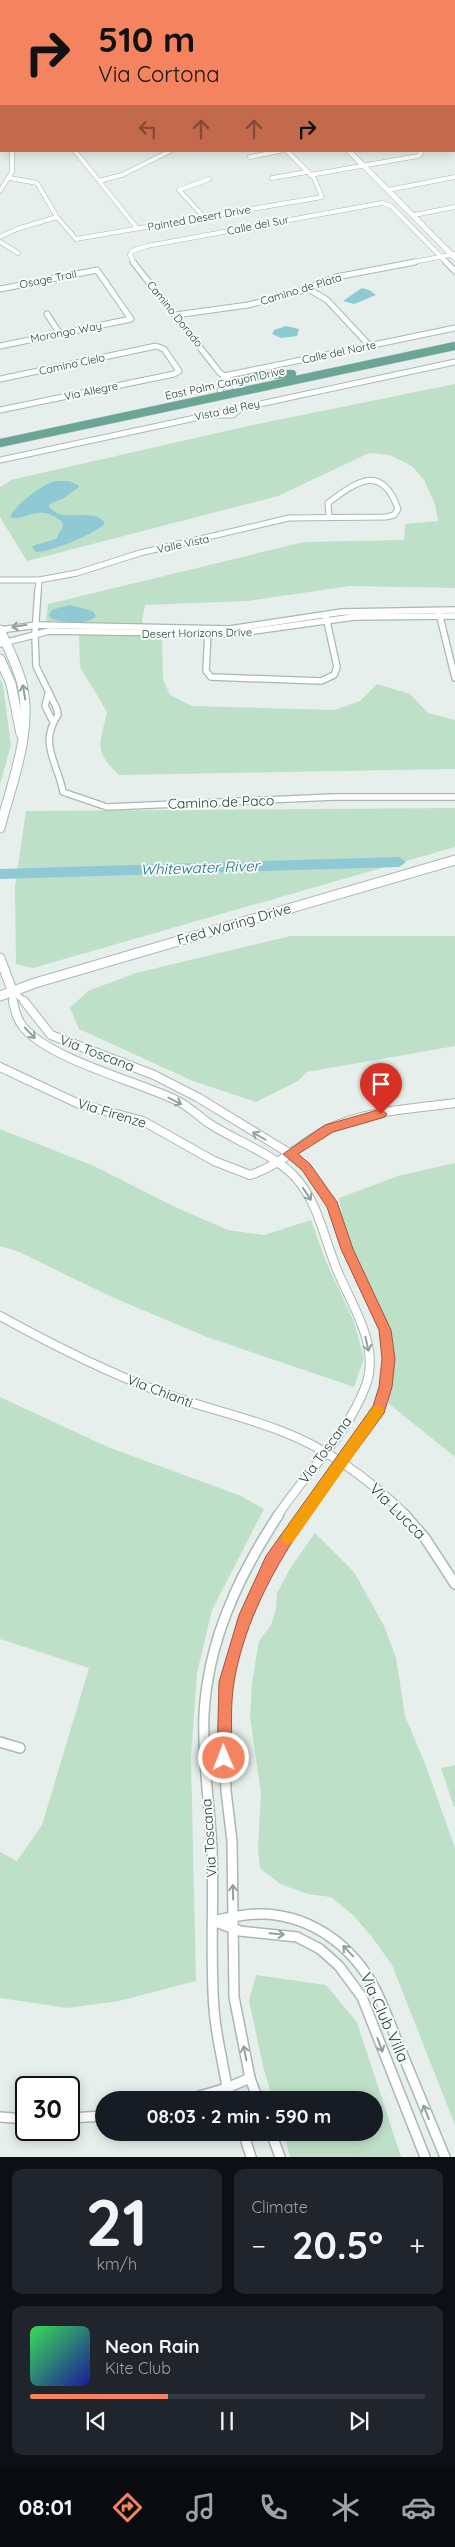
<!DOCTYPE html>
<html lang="en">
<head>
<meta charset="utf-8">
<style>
	body { margin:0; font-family:Quicksand,sans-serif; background:#20242c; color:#f1f3f6; height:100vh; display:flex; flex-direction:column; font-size:19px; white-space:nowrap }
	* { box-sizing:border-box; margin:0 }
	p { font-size:16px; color:#9ea1a6 }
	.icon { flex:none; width:28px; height:28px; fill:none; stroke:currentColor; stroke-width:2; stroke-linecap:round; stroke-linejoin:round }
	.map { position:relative; height:2157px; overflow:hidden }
	.details { display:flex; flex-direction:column; gap:12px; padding:12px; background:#0d0f14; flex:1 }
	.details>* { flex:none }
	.banner { position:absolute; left:0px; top:0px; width:455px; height:152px; box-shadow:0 2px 12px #0003; background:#f4845f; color:#111; overflow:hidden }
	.speed { position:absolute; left:15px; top:2076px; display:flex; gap:10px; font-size:25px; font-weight:700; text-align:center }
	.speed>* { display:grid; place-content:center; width:65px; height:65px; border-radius:50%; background:#171b24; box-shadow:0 2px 12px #0003; line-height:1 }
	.speed .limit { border:2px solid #111; border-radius:8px; background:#fff; color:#111 }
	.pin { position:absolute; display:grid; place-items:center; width:42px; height:42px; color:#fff; margin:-51px -21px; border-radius:50% 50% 50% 0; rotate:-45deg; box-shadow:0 0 5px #0007 }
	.pin .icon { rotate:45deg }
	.me { position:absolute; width:55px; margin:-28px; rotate:359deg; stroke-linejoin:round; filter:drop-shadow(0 0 4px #0008) }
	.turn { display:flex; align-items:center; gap:18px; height:105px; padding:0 15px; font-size:22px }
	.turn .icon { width:65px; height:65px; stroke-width:2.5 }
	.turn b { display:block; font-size:35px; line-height:42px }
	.lanes { display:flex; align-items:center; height:48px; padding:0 15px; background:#0003; justify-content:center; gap:25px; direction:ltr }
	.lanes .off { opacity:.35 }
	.big { font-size:38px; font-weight:700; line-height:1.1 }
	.details .tile { flex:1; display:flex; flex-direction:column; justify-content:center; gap:8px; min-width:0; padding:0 18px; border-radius:10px; background:#20242c }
	.details .dial { align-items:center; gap:0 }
	.dial b { font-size:65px; line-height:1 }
	.song { display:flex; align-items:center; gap:15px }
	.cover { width:60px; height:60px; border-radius:8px; background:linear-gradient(135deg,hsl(130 70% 55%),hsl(240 70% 35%)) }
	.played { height:5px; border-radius:2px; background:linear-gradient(90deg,#f4845f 35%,#363941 35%) }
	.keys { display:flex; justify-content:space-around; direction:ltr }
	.heat { display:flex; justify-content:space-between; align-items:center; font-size:28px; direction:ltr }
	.details .tiles { flex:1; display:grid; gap:12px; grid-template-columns:1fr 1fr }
	.tile:last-child { grid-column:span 2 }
	.trip { position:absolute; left:95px; top:2091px; width:288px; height:50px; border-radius:25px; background:#171b24; box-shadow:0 2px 12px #0003; font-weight:700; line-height:50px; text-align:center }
	.dock { display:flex; height:80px; justify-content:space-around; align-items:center; background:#090b0e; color:#9ea1a6 }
	.dock .icon { width:35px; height:35px }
	.dock .on { color:#f4845f }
	.dock b { font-size:22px; color:#f1f3f6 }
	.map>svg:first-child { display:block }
</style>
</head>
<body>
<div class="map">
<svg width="455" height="2157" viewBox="0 0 455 2157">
	<rect width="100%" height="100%" fill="#e6efeb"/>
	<g fill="#bfe0c8">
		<path d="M0,0H176L178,1H1L0,4Z"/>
		<path d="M455,384V588L350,586L248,601L145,605L142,620L146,636L162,640L163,679L170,695L192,706L335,710L360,701L377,684L410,694L428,713L455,720V769L119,775C93,751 100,744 107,712L80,667L79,635L51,634L46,620L48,604L304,542L404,540L405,524L438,521L435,504L424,480L412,466L390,455L369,453L278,496L27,561L0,517V487L11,480L248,426Z"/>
		<path d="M0,679L3,685L11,745L0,784Z"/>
		<path d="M455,808V847L33,968L16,964L15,887L26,811Z"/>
		<path d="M291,936H455V1046L307,1072L298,1081L256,1102L193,1081L79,1029L70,1008L88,991L136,973Z"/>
		<path d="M0,1129L94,1166L175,1207L228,1230L264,1235L311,1220L325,1259L354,1322L364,1358L354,1387L207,1337L114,1298L17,1251L0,1246Z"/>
		<path d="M455,1163V1457L388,1403C391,1384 396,1365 393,1346C390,1327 379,1313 372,1296C357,1266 344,1232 339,1198L398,1176Z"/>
		<path d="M0,1397L108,1447L241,1496L264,1509L212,1610L197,1673L191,1757L196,1981L119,2001L67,2008L0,1998V1852L17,1861L42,1825L89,1668L0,1639Z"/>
		<path d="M315,1533L354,1572L384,1626L396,1658L405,1716L426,1766L455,1848V2125L392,1965L372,1937L354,1916L331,1897L308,1894L280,1884L260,1868L258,1848L261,1793L250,1717L252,1683L259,1641L271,1625L276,1609L277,1593L291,1567Z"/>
		<path d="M455,1765V1807H454L441,1768Z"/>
		<path d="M256,1975L326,1985L357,2022L401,2157H290L284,2133L374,2132V2100H273L264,2070L249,2001Z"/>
	</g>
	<g fill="#8ec9d4">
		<path d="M362,288L369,290L376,295L354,304L343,301Z"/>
		<path d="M286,326L299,329L297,336L281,338L272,334L274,330Z"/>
		<path d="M56,481H69L78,485L79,487L64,498L50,504L49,507C52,509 56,513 59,514C73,518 96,510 105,523C96,534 51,552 36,552L32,547L35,545L56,539L63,526L62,522C38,501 24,523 10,517C15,505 44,483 56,481Z"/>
		<path d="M69,605L93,611L96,616C89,625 61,623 51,618L49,615L52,610Z"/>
	</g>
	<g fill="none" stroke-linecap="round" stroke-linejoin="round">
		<path fill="#8ec9d4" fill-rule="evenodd" d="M399,857L406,862L399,867L0,879V869Z"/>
		<defs>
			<g id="minor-far4">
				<path d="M218,0L220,1"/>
				<path d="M349,0H387"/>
				<path d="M181,1L190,0"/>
				<path d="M0,134L1,136"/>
				<path d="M75,151L137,228"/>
				<path d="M250,157L280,151"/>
				<path d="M310,175L418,156L421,154L420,151"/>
				<path d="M10,178L37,183L57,217L76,239L322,197L314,178L287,151"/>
				<path d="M272,178L307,172"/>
				<path d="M99,181L122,175L170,151"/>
				<path d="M388,190L455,177"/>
				<path d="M0,191L12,172V151"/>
				<path d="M414,215L455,207"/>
				<path d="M203,216L179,190L209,179"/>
				<path d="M0,237L17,229L57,217"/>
				<path d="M0,242L18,253"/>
				<path d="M134,263L130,255L132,251L147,246L382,203L391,206L447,263"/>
				<path d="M408,263L455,254"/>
			</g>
			<g id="minor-far3">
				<path d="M133,262L220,373L227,377L239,391"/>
				<path d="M446,262L455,271"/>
				<path d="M307,288L327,300L370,346"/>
				<path d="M0,289L97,270L131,319L0,346"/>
				<path d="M47,314L60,334"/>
				<path d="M175,315L248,305L295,293L336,277L415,262"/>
				<path d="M224,376L455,328"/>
				<path d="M0,379L156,346L164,349L179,371L174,374L0,410"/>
				<path d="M220,390L224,376"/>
				<path d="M214,415H233L242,407"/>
				<path d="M0,460L455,362"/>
				<path d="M0,580H39L77,573L140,553L289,518L386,517L394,515L398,509C382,464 358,480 328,503L329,517"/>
				<path d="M38,591L39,580"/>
			</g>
			<g id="minor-far2">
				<path d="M38,590L35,634L36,666L57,709L58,715C38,744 58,763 63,792L107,807L334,797H455"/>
				<path d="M439,613L455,678"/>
				<path d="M0,630L37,625L229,629L342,612L455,610"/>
				<path d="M208,630L206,671L211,677L321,681L334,675L337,667L326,617"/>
				<path d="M0,644L49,631L233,634L354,617L455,616"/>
				<path d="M48,694L45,706L53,722"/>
				<path d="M12,990L25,1002"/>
				<path d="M12,990L13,1002"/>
			</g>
			<g id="minor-far1">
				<path d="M13,1001C15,1011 17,1020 24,1028C52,1060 136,1081 176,1100C189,1106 199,1117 210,1124C236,1141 276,1155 296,1178C322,1208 325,1247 342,1281C356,1312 379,1349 366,1385C348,1434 307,1471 278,1515"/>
				<path d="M24,1001L51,1035L154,1075L199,1098L289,1153L306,1167L333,1205L347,1249L385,1330L389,1359L386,1387L379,1408L303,1515"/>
				<path d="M0,1067L79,1104L143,1121L214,1161L250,1175C279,1166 300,1144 326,1130C365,1110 413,1109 455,1103"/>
				<path d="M0,1316C51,1344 103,1371 158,1391C198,1407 241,1415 281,1431C329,1449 369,1479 406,1515"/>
			</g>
			<g id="minor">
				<path d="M404,1514L425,1538L455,1584"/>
				<path d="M0,1742L20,1748"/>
				<path d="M213,1921C230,1917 248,1913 266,1914C314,1917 355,1948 376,1991C385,2009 392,2029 400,2048C415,2084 430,2121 445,2157"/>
				<path d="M213,1921L240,1931L297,1937L320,1949L339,1966L362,1997L425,2157"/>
				<path d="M186,2100L227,2088L250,2078"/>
				<path d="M232,2100L227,2088C223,2062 216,2036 214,2009C210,1956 214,1903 212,1850C210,1805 202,1760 204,1714C208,1640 239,1575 279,1514"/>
				<path d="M258,2100L250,2078L234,1997L232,1841L226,1791L224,1741L226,1682L244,1619L271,1560L304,1514"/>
				<path d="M0,2117L26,2119"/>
				<path d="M69,2118L104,2116"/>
				<path d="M243,2132L251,2157"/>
				<path d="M271,2132L280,2157"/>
			</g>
			<path id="tertiary" d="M349,151L455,258"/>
			<g id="secondary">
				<path d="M0,630C8,647 17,665 22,684C33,732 12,782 0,828"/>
				<path d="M0,659L11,684L21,734"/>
				<path d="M0,958L12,990"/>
				<path d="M0,996L35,983L455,860"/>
			</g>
			<g id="primary">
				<path d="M233,382L261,375L292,374"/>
				<path d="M0,443L455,346"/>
			</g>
		</defs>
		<use href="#minor-far4" stroke="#a8b8b2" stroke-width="5"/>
		<use href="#minor-far3" stroke="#a8b8b2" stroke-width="7"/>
		<use href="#minor-far2" stroke="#a8b8b2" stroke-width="8"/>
		<use href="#minor-far1" stroke="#a8b8b2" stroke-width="10"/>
		<use href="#minor" stroke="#a8b8b2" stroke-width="12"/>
		<use href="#tertiary" stroke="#a8b8b2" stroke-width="6"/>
		<use href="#secondary" stroke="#a4bbb3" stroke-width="11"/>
		<use href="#primary" stroke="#c2cac8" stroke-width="9"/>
		<use href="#minor-far4" stroke="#fff" stroke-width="4"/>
		<use href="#minor-far3" stroke="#fff" stroke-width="5"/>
		<use href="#minor-far2" stroke="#fff" stroke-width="5.5"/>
		<use href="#minor-far1" stroke="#fff" stroke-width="8"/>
		<use href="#minor" stroke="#fff" stroke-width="9"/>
		<use href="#tertiary" stroke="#fff" stroke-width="5"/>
		<use href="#secondary" stroke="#fff" stroke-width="9"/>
		<use href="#primary" stroke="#6aa596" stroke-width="8"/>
	</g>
	<defs><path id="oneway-shaft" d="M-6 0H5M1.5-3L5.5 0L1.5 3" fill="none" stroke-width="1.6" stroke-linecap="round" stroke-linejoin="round" transform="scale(1.25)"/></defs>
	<g stroke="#92a09c">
		<use href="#oneway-shaft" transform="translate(19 626) rotate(171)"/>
		<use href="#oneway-shaft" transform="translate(24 692) rotate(-100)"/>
		<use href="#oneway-shaft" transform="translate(30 1033) rotate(46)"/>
		<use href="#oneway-shaft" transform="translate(175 1101) rotate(27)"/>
		<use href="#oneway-shaft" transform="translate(259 1136) rotate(-150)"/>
		<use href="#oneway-shaft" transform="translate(307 1194) rotate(56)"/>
		<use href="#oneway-shaft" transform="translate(367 1344) rotate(77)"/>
		<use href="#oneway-shaft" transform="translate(233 1892) rotate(-91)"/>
		<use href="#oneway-shaft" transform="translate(277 1934) rotate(5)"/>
		<use href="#oneway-shaft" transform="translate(348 1951) rotate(-134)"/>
		<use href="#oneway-shaft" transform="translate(380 2045) rotate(69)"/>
		<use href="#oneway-shaft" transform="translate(245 2053) rotate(-101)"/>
		<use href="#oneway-shaft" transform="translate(426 2112) rotate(-112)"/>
	</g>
	<path fill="#f4845f" stroke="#9f563e" d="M381,1109L387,1114L385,1117L333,1132L298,1154L310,1164L337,1202L353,1249L391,1330L395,1359L392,1387L384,1413C325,1496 252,1578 234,1682C230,1706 232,1733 232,1758L230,1763L224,1765L219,1763L217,1758L219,1682L239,1615L266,1556L373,1406L379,1387L382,1359L379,1330L341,1249L327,1207L302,1170L283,1154L325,1125Z"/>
	<path fill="#f59e0b" d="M377,1405L382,1407L384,1411L382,1415L293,1542L288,1544L283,1542L281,1538L283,1533L373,1407Z"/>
	<g text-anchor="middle" stroke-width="4" stroke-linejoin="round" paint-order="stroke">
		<g font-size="11" fill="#24423a" stroke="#f7fbf9">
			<text transform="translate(199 218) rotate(-10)" y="4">Painted Desert Drive</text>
			<text transform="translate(258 225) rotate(-11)" y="4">Calle del Sur</text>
			<text transform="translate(48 279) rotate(-11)" y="4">Osage Trail</text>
			<text transform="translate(301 289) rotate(-17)" y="4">Camino de Plata</text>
			<text transform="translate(175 314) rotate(51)" y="4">Camino Dorado</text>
			<text transform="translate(66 332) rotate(-11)" y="4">Morongo Way</text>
			<text transform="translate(339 352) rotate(-12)" y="4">Calle del Norte</text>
			<text transform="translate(72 364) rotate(-12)" y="4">Camino Cielo</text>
			<text transform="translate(225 383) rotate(-12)" y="4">East Palm Canyon Drive</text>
			<text transform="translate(91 391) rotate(-12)" y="4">Via Allegre</text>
			<text transform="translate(227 410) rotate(-12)" y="4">Vista del Rey</text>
			<text transform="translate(183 544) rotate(-12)" y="4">Valle Vista</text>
			<text transform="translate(197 633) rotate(-1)" y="4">Desert Horizons Drive</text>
		</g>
		<g font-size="14" fill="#24423a" stroke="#f7fbf9">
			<text transform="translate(221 802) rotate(-2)" y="5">Camino de Paco</text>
			<text transform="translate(234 924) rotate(-16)" y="5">Fred Waring Drive</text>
			<text transform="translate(97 1053) rotate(21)" y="5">Via Toscana</text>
			<text transform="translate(112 1113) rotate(17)" y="5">Via Firenze</text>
			<text transform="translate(160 1391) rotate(21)" y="5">Via Chianti</text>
			<text transform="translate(325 1450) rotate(-54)" y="5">Via Toscana</text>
			<text transform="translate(209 1838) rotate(-94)" y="5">Via Toscana</text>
		</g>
		<g font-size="15" font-style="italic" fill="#1c6f80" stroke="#f7fbf9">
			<text transform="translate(200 868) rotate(-2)" y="5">Whitewater River</text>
		</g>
		<g font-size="16" fill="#24423a" stroke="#f7fbf9">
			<text transform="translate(398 1511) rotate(45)" y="6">Via Lucca</text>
			<text transform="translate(385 2017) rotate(66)" y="6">Via Club Villa</text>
		</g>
	</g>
</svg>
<div class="speed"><div class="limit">30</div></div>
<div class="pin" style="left:381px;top:1114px;background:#d93025"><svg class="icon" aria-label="arrive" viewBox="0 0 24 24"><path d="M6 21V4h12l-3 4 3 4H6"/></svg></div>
<svg class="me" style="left:224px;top:1758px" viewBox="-20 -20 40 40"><circle r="17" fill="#f4845f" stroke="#fff" stroke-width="3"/><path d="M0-11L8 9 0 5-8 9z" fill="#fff"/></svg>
<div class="trip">08:03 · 2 min · 590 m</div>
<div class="banner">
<div class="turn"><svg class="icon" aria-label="right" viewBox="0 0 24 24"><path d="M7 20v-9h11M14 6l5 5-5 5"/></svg><div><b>510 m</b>Via Cortona</div></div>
<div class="lanes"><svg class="icon off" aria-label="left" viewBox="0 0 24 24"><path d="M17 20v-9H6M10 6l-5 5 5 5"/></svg><svg class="icon off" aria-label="ahead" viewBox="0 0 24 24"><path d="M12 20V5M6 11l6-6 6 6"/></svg><svg class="icon off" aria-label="ahead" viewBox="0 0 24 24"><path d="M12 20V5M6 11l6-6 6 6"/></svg><svg class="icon" aria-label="right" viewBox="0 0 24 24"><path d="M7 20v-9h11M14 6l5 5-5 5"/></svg></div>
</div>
</div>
<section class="details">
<div class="tiles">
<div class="tile dial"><b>21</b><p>km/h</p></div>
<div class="tile"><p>Climate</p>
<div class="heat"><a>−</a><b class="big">20.5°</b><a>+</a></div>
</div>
<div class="tile">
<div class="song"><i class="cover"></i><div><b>Neon Rain</b><p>Kite Club</p></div></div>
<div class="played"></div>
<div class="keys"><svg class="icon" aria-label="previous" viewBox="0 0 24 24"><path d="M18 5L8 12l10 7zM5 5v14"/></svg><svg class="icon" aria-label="pause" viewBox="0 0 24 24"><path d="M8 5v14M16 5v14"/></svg><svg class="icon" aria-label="next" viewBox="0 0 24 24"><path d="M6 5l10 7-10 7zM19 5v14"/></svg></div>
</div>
</div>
</section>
<nav class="dock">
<b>08:01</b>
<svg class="icon on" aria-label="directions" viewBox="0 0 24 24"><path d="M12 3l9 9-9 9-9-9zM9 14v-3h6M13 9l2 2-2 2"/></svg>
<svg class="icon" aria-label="music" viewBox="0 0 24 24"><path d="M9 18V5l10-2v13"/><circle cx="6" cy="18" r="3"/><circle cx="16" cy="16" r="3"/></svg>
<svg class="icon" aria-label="phone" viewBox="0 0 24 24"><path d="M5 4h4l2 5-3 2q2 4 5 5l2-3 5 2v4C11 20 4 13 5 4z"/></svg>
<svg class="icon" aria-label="climate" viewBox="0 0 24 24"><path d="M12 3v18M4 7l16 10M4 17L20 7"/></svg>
<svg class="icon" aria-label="car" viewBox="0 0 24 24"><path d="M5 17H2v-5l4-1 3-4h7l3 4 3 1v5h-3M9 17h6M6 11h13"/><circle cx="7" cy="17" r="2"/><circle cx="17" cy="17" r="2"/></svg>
</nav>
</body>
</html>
